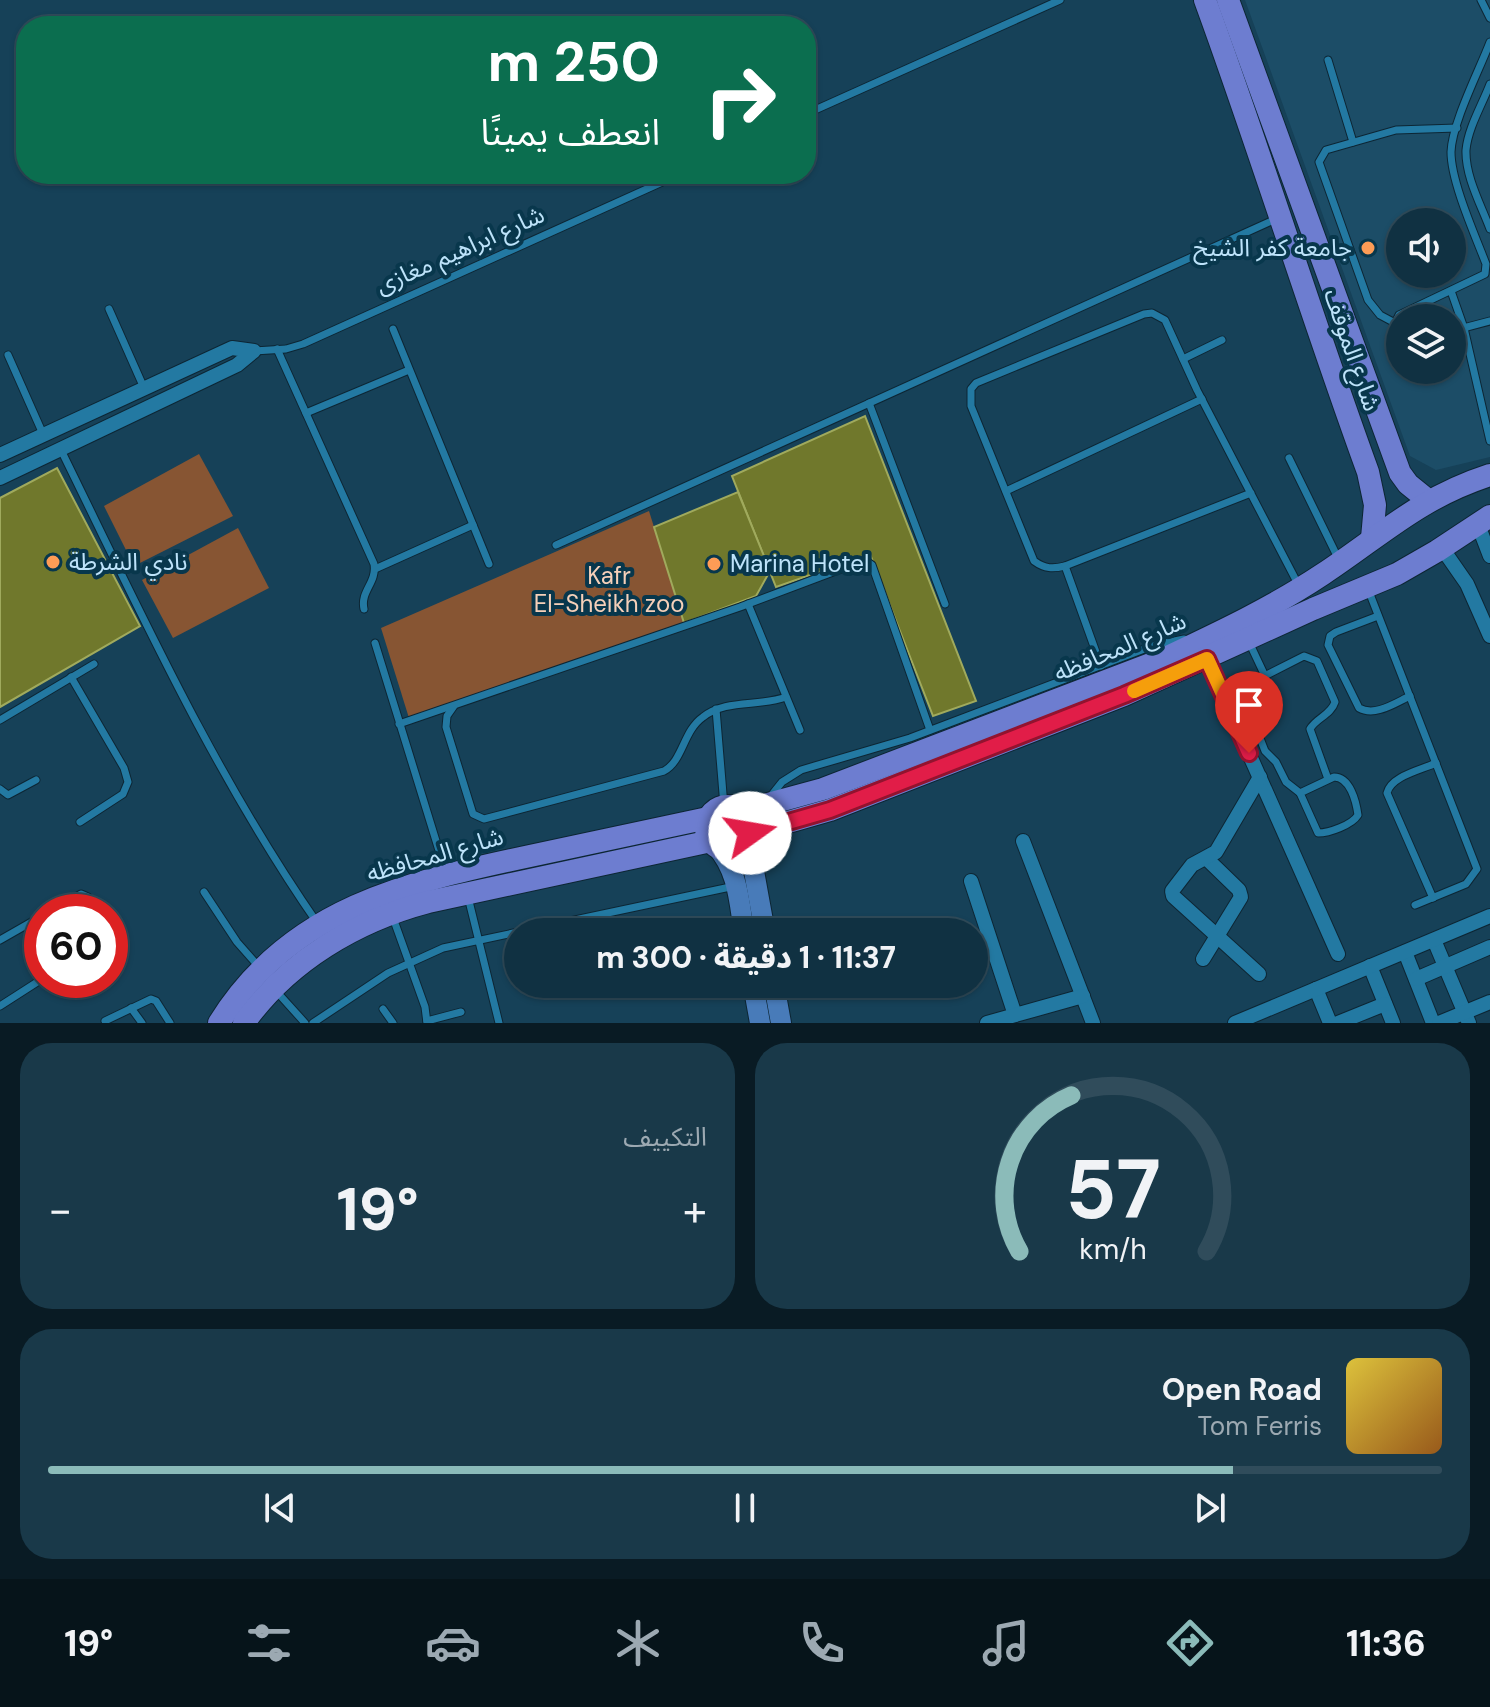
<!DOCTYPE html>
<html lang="ar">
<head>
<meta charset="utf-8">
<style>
	body { margin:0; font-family:"DM Sans","Noto Sans Arabic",sans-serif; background:#193949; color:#f1f3f6; direction:rtl; height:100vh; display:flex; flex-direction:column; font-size:30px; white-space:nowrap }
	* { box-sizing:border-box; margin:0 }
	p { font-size:26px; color:#9ca9b2 }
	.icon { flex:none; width:44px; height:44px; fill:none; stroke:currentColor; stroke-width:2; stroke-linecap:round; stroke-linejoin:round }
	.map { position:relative; height:1023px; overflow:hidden; direction:ltr }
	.drawer { display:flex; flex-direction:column; gap:20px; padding:20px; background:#091b24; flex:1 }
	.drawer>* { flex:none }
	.banner { position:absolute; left:16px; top:16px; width:800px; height:168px; border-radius:32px; box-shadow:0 2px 6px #0004,0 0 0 2px #304c5b; direction:rtl; background:#0b6e4f; color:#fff; overflow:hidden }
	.fabs { position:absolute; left:1386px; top:208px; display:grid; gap:16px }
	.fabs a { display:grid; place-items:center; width:80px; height:80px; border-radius:50%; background:#103142; box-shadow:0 2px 6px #0004,0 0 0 2px #304c5b; font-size:40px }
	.speed { position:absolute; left:24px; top:894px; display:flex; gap:16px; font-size:40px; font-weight:700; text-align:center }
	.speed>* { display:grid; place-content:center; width:104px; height:104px; border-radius:50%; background:#103142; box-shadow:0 2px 6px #0004,0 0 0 2px #304c5b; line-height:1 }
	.speed .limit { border:12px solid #d22; background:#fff; color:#111 }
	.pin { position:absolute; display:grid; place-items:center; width:68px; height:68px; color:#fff; margin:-82px -34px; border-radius:50% 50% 50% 0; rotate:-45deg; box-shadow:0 0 8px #0007 }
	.pin .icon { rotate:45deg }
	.me { position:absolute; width:88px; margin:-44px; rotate:77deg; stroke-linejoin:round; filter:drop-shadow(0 0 6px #0008) }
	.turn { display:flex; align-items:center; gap:28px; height:168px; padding:0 24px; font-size:36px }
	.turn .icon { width:104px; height:104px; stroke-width:2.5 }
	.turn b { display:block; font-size:56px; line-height:68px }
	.big { font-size:60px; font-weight:800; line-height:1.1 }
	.drawer .card { flex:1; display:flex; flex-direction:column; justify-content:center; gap:12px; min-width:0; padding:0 28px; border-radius:32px; background:#193949 }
	.drawer .dial { align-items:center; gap:0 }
	.dial svg { height:208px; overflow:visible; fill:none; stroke:#304c5b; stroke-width:7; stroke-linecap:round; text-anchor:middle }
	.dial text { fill:#f1f3f6; stroke:none }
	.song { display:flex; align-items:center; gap:24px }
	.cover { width:96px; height:96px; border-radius:12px; background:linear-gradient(135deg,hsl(50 70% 55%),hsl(30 70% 35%)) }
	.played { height:8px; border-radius:4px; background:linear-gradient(90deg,#8bbbb9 85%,#304c5b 85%) }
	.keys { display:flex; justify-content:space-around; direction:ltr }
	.heat { display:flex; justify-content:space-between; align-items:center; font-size:44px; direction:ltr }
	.drawer .tiles { flex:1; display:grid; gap:20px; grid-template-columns:1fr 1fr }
	.card:last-child { grid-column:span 2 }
	.trip { position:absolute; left:504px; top:918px; width:484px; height:80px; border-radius:40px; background:#103142; box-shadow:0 2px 6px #0004,0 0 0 2px #304c5b; font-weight:800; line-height:80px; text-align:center; direction:rtl }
	.dock { display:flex; height:128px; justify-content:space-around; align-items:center; background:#06141a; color:#9ca9b2 }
	.dock .icon { width:56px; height:56px }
	.dock .current { color:#8bbbb9 }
	.dock b { font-size:36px; color:#f1f3f6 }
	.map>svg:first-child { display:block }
</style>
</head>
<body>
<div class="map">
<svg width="1490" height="1023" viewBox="0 0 1490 1023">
	<rect width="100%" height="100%" fill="#164158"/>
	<path fill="#1c4d67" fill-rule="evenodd" d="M1245,0H1490V457L1436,470L1410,456ZM1400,222H1452V274H1400ZM1400,318H1452V370H1400Z"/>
	<g fill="#875533">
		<path d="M199,454L233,516L134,566L104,506Z"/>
		<path d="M649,511L684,623L409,718L381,628Z"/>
		<path d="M238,528L269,588L173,638L142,580Z"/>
	</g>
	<g fill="#70782c" stroke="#a0aa5d" stroke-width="2">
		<path d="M865,416L976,701L933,716L870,554L776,587L732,476Z"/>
		<path d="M57,468L140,626L0,707V498Z"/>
		<path d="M738,492L770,571L756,596L684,623L654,527Z"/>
	</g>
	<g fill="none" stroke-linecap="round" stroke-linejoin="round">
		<defs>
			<g id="service">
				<path d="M1481,0L1490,18"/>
				<path d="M1328,60L1353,142"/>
				<path d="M1490,84C1482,105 1468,128 1466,150C1465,176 1481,205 1490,229"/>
				<path d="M806,114L1060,0"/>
				<path d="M1451,291L1464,328L1490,441"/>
				<path d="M109,309L144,388"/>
				<path d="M1395,323L1380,315L1368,300L1319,162L1326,150L1396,130L1457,128"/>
				<path d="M393,329L489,564"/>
				<path d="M1452,331L1490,321"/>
				<path d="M1400,337L1395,323L1399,315L1485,274L1486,264C1475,235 1451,182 1451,152C1452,123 1479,71 1490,42"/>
				<path d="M277,349L374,564C377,583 360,591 364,609"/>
				<path d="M254,351L286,349L303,344L680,174"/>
				<path d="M8,355L43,434"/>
				<path d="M1183,359L1222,340"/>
				<path d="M869,403L945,604"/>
				<path d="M306,413L409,370"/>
				<path d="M61,450C140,611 215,776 318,924"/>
				<path d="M1289,458L1339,560"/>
				<path d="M1006,491L1202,399"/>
				<path d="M1251,493L1065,566C1053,569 1045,569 1034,561L971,406V389L976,383L1144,314L1152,313L1165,320L1197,390L1299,586"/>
				<path d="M556,545L1278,218"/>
				<path d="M1065,566L1101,666"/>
				<path d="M375,569L473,525"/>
				<path d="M1368,589L1477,869L1466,884L1415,905"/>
				<path d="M748,604L800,730"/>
				<path d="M1378,616L1336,632L1330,636L1328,645L1359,708C1375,717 1395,703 1410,696"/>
				<path d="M1249,642L1265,676"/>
				<path d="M375,643L445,870"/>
				<path d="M71,677L124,768L128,782L123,794L80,822"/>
				<path d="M454,706L447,716L446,727L473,814L484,819L664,771C683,761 683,731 703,717C726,699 758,707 786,697"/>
				<path d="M716,709L724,806"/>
				<path d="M0,720L94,664"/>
				<path d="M399,724L740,607L865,560L872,565L930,730"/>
				<path d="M1334,777C1350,777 1356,801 1358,815C1352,825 1329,833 1318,833L1300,793Z"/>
				<path d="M0,789L8,795L36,780"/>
				<path d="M1300,793L1286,782L1276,762L1265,751L1243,695L1247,685L1304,656L1317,661L1335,702C1331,715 1316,718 1310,729L1328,779"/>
				<path d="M770,797L782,782L801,770L910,738L1155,645L1184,639"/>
				<path d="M204,892L237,942L260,968"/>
				<path d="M468,897L499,1023"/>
				<path d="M1433,898L1387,793C1391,776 1421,770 1436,763"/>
				<path d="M49,912L81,894L88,897L95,912"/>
				<path d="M392,915L425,1007L427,1023"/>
				<path d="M0,940L42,916"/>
				<path d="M277,992L305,1023"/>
				<path d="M0,1006L42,979"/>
				<path d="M131,1008L142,1023"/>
				<path d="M383,1009L393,1023"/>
				<path d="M105,1021L151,999L156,1001L170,1023"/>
				<path d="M427,1021L461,1012"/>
				<path d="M313,1023L388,973L443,948L735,886"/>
			</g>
			<g id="minor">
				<path d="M0,455L232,348L254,351L237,365L0,478"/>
				<path d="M1477,522L1490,556"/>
				<path d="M1442,548L1467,584L1490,636"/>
				<path d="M1207,659L1338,954"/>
				<path d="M1023,841L1093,1023"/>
				<path d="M971,881L1015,1015"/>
				<path d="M1434,940L1469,1023"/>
				<path d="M1405,952L1433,1023"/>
				<path d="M1203,959L1241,897L1239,890L1207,859"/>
				<path d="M1370,966L1393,1023"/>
				<path d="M1259,974L1173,896L1172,891L1192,865L1216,852L1260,777"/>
				<path d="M1416,979L1490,947"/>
				<path d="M1316,989L1330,1023"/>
				<path d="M987,1023L1083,996"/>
				<path d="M1235,1023L1490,916"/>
				<path d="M1338,1023L1385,1004"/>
				<path d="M1439,1023L1490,1002"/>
			</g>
			<g id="secondary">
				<path d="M748,838L765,932"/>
				<path d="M716,846C738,870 739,901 744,932"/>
				<path d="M753,984L760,1023"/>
				<path d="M774,984L781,1023"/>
			</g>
			<g id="primary">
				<path d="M1205,0C1262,156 1311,316 1368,472L1375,505L1372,538"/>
				<path d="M1228,0L1400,473L1408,484L1429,501"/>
				<circle cx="728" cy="828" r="22"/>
				<path d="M743,811L823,789L1161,660C1216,634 1272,608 1323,574C1382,535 1419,498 1490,475"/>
				<path d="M750,833L830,810L1124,695L1313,609L1397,574L1437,551L1490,516"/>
				<path d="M219,1023C290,908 408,882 530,856C589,843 649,831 708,818"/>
				<path d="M244,1023C288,961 356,921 428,902L711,841"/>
			</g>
		</defs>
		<use href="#service" stroke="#0d2634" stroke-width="9"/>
		<use href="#minor" stroke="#0d2634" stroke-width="16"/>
		<use href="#secondary" stroke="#0d2634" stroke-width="22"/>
		<use href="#primary" stroke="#0d2634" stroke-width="24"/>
		<use href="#service" stroke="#2379a2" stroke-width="7"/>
		<use href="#minor" stroke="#2379a2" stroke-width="14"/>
		<use href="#secondary" stroke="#487bb9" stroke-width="20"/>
		<use href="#primary" stroke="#6d7dd0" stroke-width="22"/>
	</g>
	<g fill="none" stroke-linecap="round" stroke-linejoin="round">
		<defs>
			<path id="route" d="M750,833L830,810L1124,695L1207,659L1249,753"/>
		</defs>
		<use href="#route" stroke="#92132f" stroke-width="20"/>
		<use href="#route" stroke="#e11d48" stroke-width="14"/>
		<path stroke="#f59e0b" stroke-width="14" d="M1134,691L1207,659L1223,694"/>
	</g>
	<g fill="#fd9c56" stroke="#08374c" stroke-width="3">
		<circle cx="1368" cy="248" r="8"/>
		<circle cx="53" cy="562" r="8"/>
		<circle cx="714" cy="564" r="8"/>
	</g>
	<g text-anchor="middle" stroke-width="8" stroke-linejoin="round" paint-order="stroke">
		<g font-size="24" fill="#bde3fa" stroke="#08374c" text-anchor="start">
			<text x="1352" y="256" text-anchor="end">جامعة كفر الشيخ</text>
			<text x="69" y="570">نادي الشرطة</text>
			<text x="730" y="572">Marina Hotel</text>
		</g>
		<g font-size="24" fill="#bde3fa" stroke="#08374c">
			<text transform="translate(460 250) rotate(-24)" y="8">شارع ابراهيم مغازى</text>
			<text transform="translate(1352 350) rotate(71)" y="8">شارع الموقف</text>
			<text transform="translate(1120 647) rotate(-23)" y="8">شارع المحافظه</text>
			<text transform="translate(435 855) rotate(-16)" y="8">شارع المحافظه</text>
		</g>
		<g font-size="24" fill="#f5d0b9" stroke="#08374c">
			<text x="609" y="584">Kafr<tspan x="609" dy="28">El-Sheikh zoo</tspan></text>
		</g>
	</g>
</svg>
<div class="fabs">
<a><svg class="icon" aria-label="sound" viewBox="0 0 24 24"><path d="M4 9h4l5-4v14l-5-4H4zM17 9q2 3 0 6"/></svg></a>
<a><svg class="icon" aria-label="layers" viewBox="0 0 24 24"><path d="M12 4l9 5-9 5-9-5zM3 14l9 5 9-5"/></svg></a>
</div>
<div class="speed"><div class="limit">60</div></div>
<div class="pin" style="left:1249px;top:753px;background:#d93025"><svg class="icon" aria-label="arrive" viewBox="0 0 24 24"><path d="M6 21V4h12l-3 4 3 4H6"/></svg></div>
<svg class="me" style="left:750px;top:833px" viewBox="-20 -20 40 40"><circle r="19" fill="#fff"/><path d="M0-13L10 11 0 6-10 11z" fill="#e11d48"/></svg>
<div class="trip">11:37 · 1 دقيقة · 300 m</div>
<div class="banner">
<div class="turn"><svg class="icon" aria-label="right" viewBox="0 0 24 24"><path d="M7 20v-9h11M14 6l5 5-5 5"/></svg><div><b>250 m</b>انعطف يمينًا</div></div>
</div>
</div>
<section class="drawer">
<div class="tiles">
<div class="card dial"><svg viewBox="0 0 100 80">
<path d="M14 69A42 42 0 1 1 86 69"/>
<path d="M14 69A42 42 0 0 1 34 9" stroke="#8bbbb9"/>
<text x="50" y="56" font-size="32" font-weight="700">57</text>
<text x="50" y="72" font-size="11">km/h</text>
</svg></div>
<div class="card"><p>التكييف</p>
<div class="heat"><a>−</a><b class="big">19°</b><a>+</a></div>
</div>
<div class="card">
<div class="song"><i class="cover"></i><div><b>Open Road</b><p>Tom Ferris</p></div></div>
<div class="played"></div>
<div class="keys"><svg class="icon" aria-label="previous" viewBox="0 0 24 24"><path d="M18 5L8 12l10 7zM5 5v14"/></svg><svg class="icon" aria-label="pause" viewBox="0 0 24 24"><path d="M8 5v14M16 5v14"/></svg><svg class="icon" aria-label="next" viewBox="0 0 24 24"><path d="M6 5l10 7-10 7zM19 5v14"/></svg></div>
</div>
</div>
</section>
<nav class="dock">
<b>11:36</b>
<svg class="icon current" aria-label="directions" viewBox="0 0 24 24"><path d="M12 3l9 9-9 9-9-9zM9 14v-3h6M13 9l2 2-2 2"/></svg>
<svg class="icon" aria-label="music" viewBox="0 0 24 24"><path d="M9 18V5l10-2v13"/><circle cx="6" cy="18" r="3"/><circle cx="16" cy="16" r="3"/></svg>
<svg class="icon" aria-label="phone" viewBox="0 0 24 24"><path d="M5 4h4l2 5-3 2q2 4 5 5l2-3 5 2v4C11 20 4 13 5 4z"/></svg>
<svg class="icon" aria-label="climate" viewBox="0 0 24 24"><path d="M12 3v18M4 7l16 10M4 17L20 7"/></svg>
<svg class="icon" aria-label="car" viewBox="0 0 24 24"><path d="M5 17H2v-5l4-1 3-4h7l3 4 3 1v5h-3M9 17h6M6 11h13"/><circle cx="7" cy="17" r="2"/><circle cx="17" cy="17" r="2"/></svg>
<svg class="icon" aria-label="filters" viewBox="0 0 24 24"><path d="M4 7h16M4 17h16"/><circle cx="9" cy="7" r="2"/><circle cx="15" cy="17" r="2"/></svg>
<b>19°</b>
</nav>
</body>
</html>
